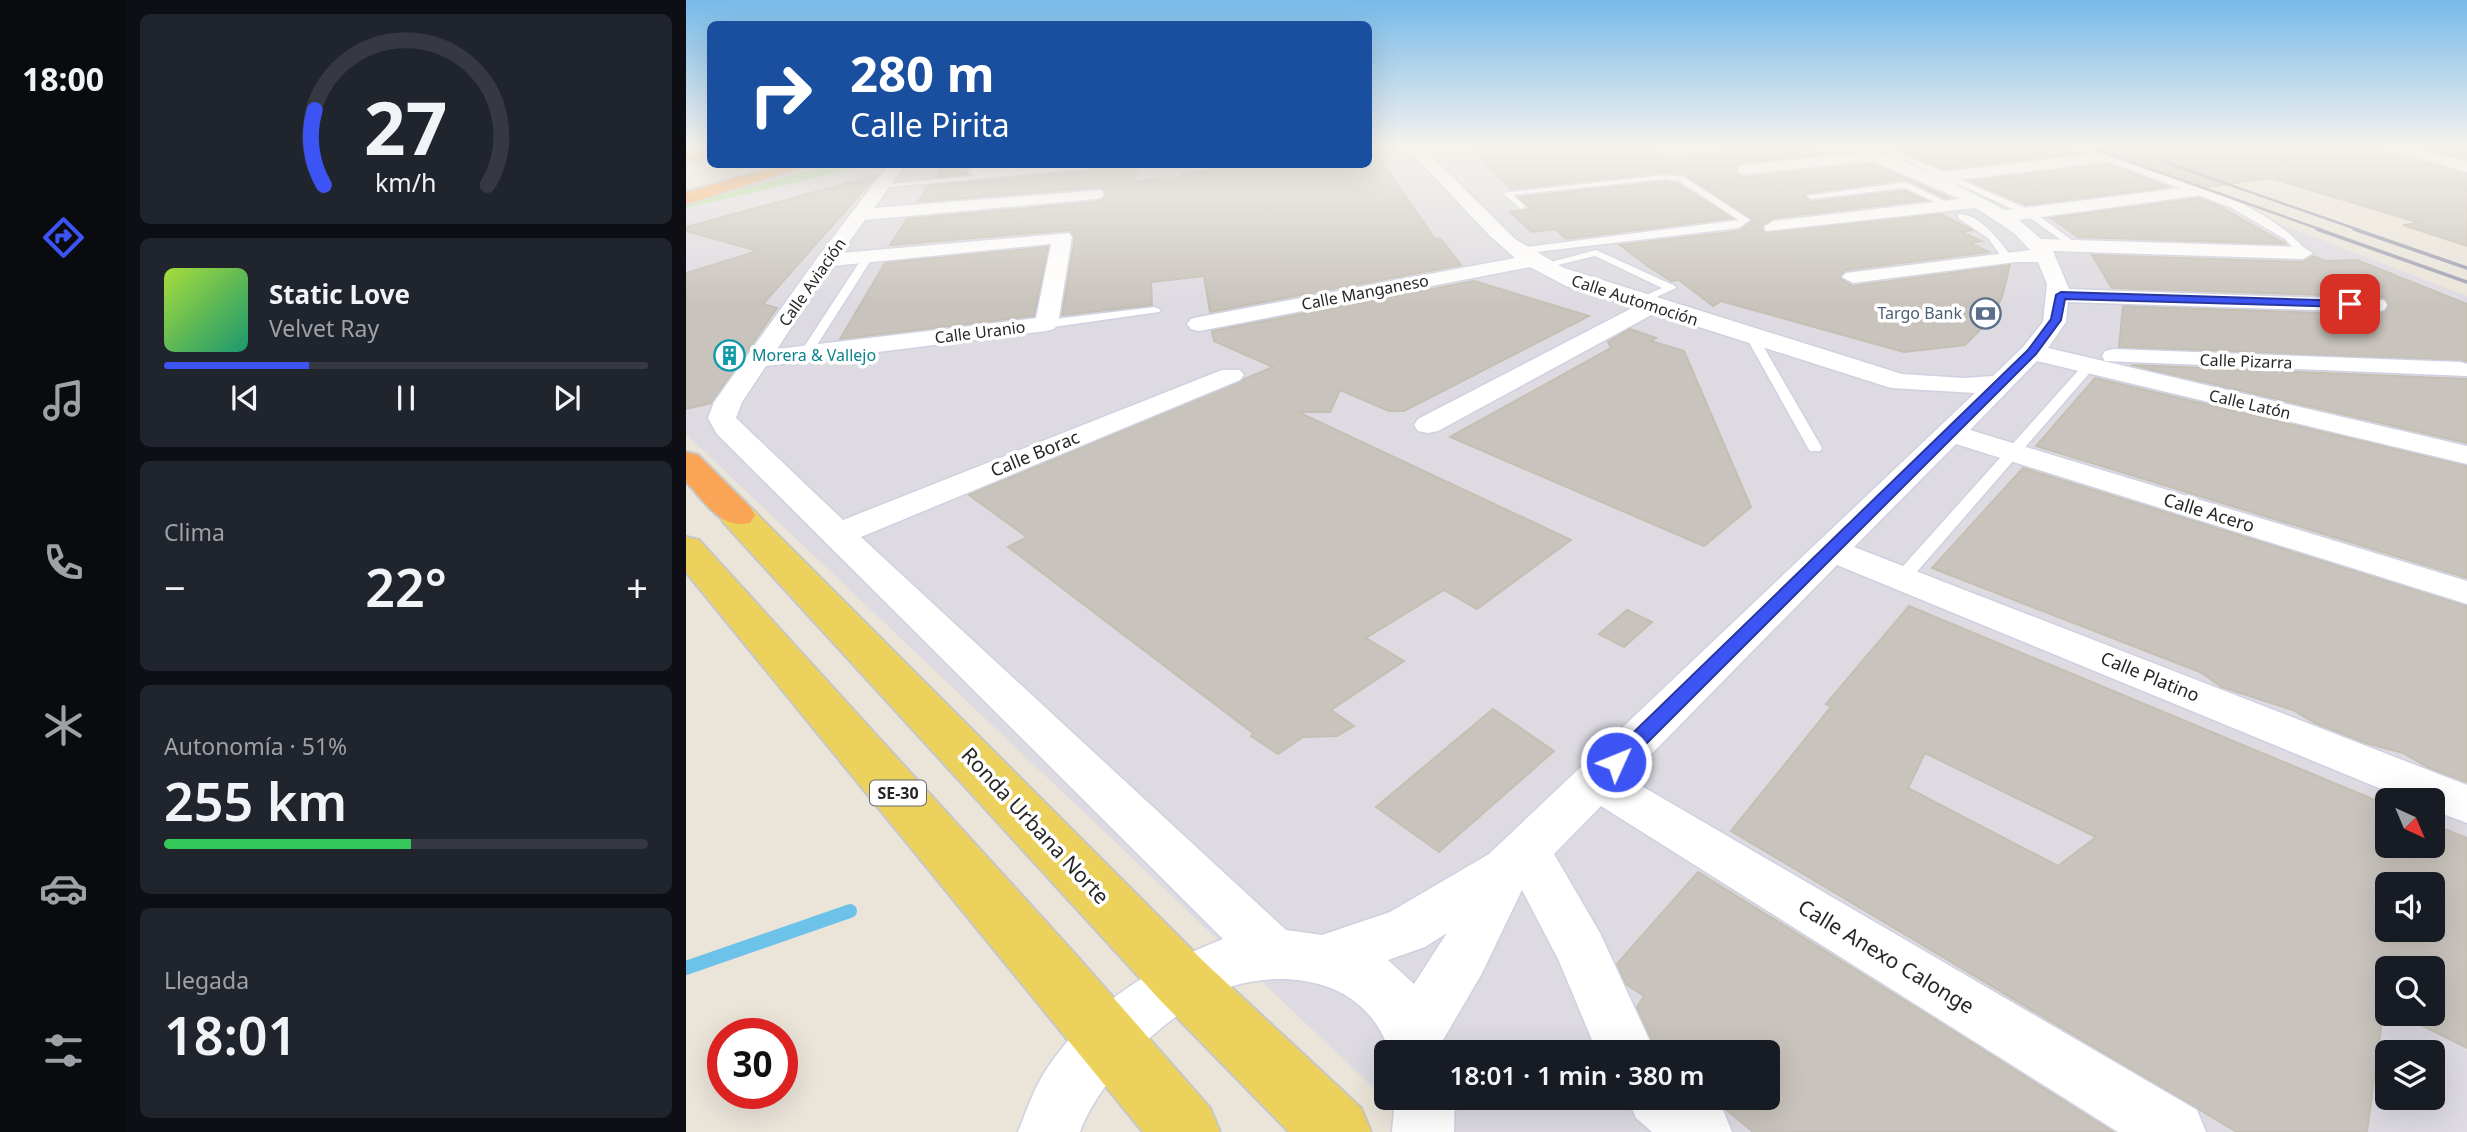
<!DOCTYPE html>
<html lang="es">
<head>
<meta charset="utf-8">
<style>
	body { margin:0; font-family:"Noto Sans",sans-serif; background:#20242c; color:#f1f3f6; height:100vh; display:flex; flex-direction:column; font-size:26px; white-space:nowrap }
	* { box-sizing:border-box; margin:0 }
	p { font-size:23px; color:#9ea1a6 }
	.icon { flex:none; width:38px; height:38px; fill:none; stroke:currentColor; stroke-width:2; stroke-linecap:round; stroke-linejoin:round }
	.map { position:relative; flex:1; overflow:hidden }
	.panel { display:flex; flex-direction:column; gap:14px; padding:14px; background:#0d0f14; width:560px }
	.panel>* { flex:none }
	.banner { position:absolute; left:21px; top:21px; width:665px; height:147px; border-radius:10px; box-shadow:0 7px 28px #0002; background:#1a4fa0; color:#fff; overflow:hidden }
	.needle { width:46px; rotate:136deg }
	.tools { position:absolute; left:1689px; top:788px; display:grid; gap:14px }
	.tools a { display:grid; place-items:center; width:70px; height:70px; border-radius:10px; background:#171b24; box-shadow:0 7px 28px #0002; font-size:35px }
	.speed { position:absolute; left:21px; top:1018px; display:flex; gap:14px; font-size:35px; font-weight:700; text-align:center }
	.speed>* { display:grid; place-content:center; width:91px; height:91px; border-radius:50%; background:#171b24; box-shadow:0 7px 28px #0002; line-height:1 }
	.speed .limit { border:10px solid #d22; background:#fff; color:#111 }
	.pin { position:absolute; display:grid; place-items:center; width:60px; height:60px; color:#fff; margin:-30px; border-radius:14px; box-shadow:0 4px 10px #0006 }
	.me { position:absolute; width:77px; margin:-38px; rotate:46deg; stroke-linejoin:round; filter:drop-shadow(0 0 5px #0008) }
	.turn { display:flex; align-items:center; gap:24px; height:147px; padding:0 28px; font-size:32px }
	.turn .icon { width:91px; height:91px; stroke-width:2.5 }
	.turn b { display:block; font-size:49px; line-height:60px }
	.big { font-size:52px; font-weight:600; line-height:1.1 }
	.panel .card { flex:1; display:flex; flex-direction:column; justify-content:center; gap:10px; min-width:0; padding:0 24px; border-radius:10px; background:#20242c }
	.panel .dial { align-items:center; gap:0 }
	.dial svg { height:182px; overflow:visible; fill:none; stroke:#363941; stroke-width:7; stroke-linecap:round; text-anchor:middle }
	.dial text { fill:#f1f3f6; stroke:none }
	.song { display:flex; align-items:center; gap:21px }
	.cover { width:84px; height:84px; border-radius:10px; background:linear-gradient(135deg,hsl(80 70% 55%),hsl(160 70% 35%)) }
	.played { height:7px; border-radius:4px; background:linear-gradient(90deg,#3c54f4 30%,#363941 30%) }
	.keys { display:flex; justify-content:space-around; direction:ltr }
	.heat { display:flex; justify-content:space-between; align-items:center; font-size:38px; direction:ltr }
	.charge { height:10px; border-radius:5px; background:linear-gradient(90deg,#34c759 51%,#363941 0) }
	.trip { position:absolute; left:688px; top:1040px; width:406px; height:70px; border-radius:10px; background:#171b24; box-shadow:0 7px 28px #0002; font-weight:600; line-height:70px; text-align:center }
	main { display:flex; flex:1; min-height:0 }
	.tabs { display:flex; flex-direction:column; width:126px; justify-content:space-around; align-items:center; background:#090b0e; color:#9ea1a6 }
	.tabs .icon { width:49px; height:49px }
	.tabs .current { color:#3c54f4 }
	.tabs b { font-size:32px; color:#f1f3f6 }
	.map>svg:first-child { display:block }
</style>
</head>
<body>
<main>
<nav class="tabs">
<b>18:00</b>
<svg class="icon current" aria-label="directions" viewBox="0 0 24 24"><path d="M12 3l9 9-9 9-9-9zM9 14v-3h6M13 9l2 2-2 2"/></svg>
<svg class="icon" aria-label="music" viewBox="0 0 24 24"><path d="M9 18V5l10-2v13"/><circle cx="6" cy="18" r="3"/><circle cx="16" cy="16" r="3"/></svg>
<svg class="icon" aria-label="phone" viewBox="0 0 24 24"><path d="M5 4h4l2 5-3 2q2 4 5 5l2-3 5 2v4C11 20 4 13 5 4z"/></svg>
<svg class="icon" aria-label="climate" viewBox="0 0 24 24"><path d="M12 3v18M4 7l16 10M4 17L20 7"/></svg>
<svg class="icon" aria-label="car" viewBox="0 0 24 24"><path d="M5 17H2v-5l4-1 3-4h7l3 4 3 1v5h-3M9 17h6M6 11h13"/><circle cx="7" cy="17" r="2"/><circle cx="17" cy="17" r="2"/></svg>
<svg class="icon" aria-label="filters" viewBox="0 0 24 24"><path d="M4 7h16M4 17h16"/><circle cx="9" cy="7" r="2"/><circle cx="15" cy="17" r="2"/></svg>
</nav>
<section class="panel">
<div class="card dial"><svg viewBox="0 0 100 80">
<path d="M14 69A42 42 0 1 1 86 69"/>
<path d="M14 69A42 42 0 0 1 10 36" stroke="#3c54f4"/>
<text x="50" y="56" font-size="32" font-weight="700">27</text>
<text x="50" y="72" font-size="11">km/h</text>
</svg></div>
<div class="card">
<div class="song"><i class="cover"></i><div><b>Static Love</b><p>Velvet Ray</p></div></div>
<div class="played"></div>
<div class="keys"><svg class="icon" aria-label="previous" viewBox="0 0 24 24"><path d="M18 5L8 12l10 7zM5 5v14"/></svg><svg class="icon" aria-label="pause" viewBox="0 0 24 24"><path d="M8 5v14M16 5v14"/></svg><svg class="icon" aria-label="next" viewBox="0 0 24 24"><path d="M6 5l10 7-10 7zM19 5v14"/></svg></div>
</div>
<div class="card"><p>Clima</p>
<div class="heat"><a>−</a><b class="big">22°</b><a>+</a></div>
</div>
<div class="card"><p>Autonomía · 51%</p><b class="big">255 km</b><div class="charge"></div></div>
<div class="card"><p>Llegada</p><b class="big">18:01</b></div>
</section>
<div class="map">
<svg width="1781" height="1132" viewBox="0 0 1781 1132">
	<rect width="100%" height="100%" fill="#eae4d9"/>
	<path fill="#dddae2" fill-rule="evenodd" d="M683,146H1381L1470,176L1781,296V1132H734L0,434V200L137,164H682ZM1701,800H1746V845H1701ZM1701,884H1746V929H1701ZM1701,968H1746V1013H1701ZM700,1052H1082V1097H700ZM1701,1052H1746V1097H1701Z"/>
	<path fill="#abe096" d="M143,165H183L0,208V204Z"/>
	<g fill="none" stroke-linecap="round" stroke-linejoin="round">
		<path stroke="#6dc2ea" stroke-width="14" d="M0,968L164,911"/>
	</g>
	<g fill="#c8c3bc" stroke="#c5bfb3" stroke-width="2" fill-rule="evenodd">
		<path d="M783,146H976L968,152L992,157L1023,153L1037,146H1122L1138,154L1050,164V174L1058,177L1187,164L1264,198H1258L1220,179L1121,193L1118,196L1125,202L1219,191L1239,200L1087,218L1075,226L1078,232L1255,214L1286,230L1276,232L1295,241L1284,243L1303,252L1160,270L1153,277L1167,286L1324,265L1316,297L1305,319L1279,345L1218,352L1035,301L1027,306L993,280L985,281L960,265L934,245L1053,231L1066,222L1065,218L998,174L979,172L825,189Z"/>
		<path d="M1227,146H1379L1394,153L1257,169L1209,148Z"/>
		<path d="M1402,146H1687L1781,174V246L1717,225L1734,223L1584,178L1522,187Z"/>
		<path d="M1726,146H1781V159Z"/>
		<path d="M696,162L749,239L754,238L775,265L524,312L518,276L465,282L466,305L376,315L389,237L383,230L204,245L221,219L409,202L417,200L421,194L415,187L232,202L242,186L425,169L427,164L450,168L449,181L495,177V173L591,164Z"/>
		<path d="M254,164H286L279,170L281,174L248,177L253,175Z"/>
		<path d="M1422,164L1483,187L1340,205L1284,181Z"/>
		<path d="M191,175L77,304L91,308L25,403L0,409V273L72,251L0,231V227Z"/>
		<path d="M979,182L992,184L1046,218L880,239L870,229L846,232L824,212L845,209L833,197Z"/>
		<path d="M1513,198L1533,206L1600,244L1392,237L1365,218Z"/>
		<path d="M362,247L348,316L154,339L199,263Z"/>
		<path d="M1406,255L1617,262L1628,256L1639,261L1671,260L1781,304V361L1433,347L1437,306L1690,315L1700,311L1703,304L1698,297L1426,288Z"/>
		<path d="M788,281L903,316L718,411H703L654,390L644,412H612L885,540L791,609L758,590L680,638L718,661L645,710L668,726L651,736L617,737L592,754L565,736L568,734L322,547L341,537L283,495L587,367L528,341L526,331Z"/>
		<path d="M944,329L970,338L965,341L998,351L1065,507L1018,546L764,437L925,348L922,342Z"/>
		<path d="M1445,365L1781,379V443Z"/>
		<path d="M1409,378L1781,466V578L1350,446Z"/>
		<path d="M1337,468L1781,606V782L1743,768L1717,753L1680,743L1629,723L1607,710L1536,687L1514,672L1246,568Z"/>
		<path d="M1223,606L1701,805V845H1746V824L1781,838V1048L1711,1013H1746V968H1701V1008L1698,1007L1681,1132H1551L1045,831L1145,707L1140,704ZM1239,753L1410,837L1372,866L1222,788ZM1701,884H1746V929H1701Z"/>
		<path d="M941,610L966,622L938,647L913,634Z"/>
		<path d="M807,709L868,751L753,852L690,807Z"/>
		<path d="M1012,872L1237,1012L1427,1132H1067L1025,1097H1082V1052H971L951,1007L958,996L940,984L931,964Z"/>
	</g>
	<g fill="none" stroke-linecap="round" stroke-linejoin="round">
		<defs>
			<g id="service">
				<path d="M1188,146H1198L1346,211L1394,246L1386,248L1340,215Z"/>
				<path d="M1381,146C1404,146 1428,157 1449,165C1507,184 1583,204 1622,253L1613,255L1599,239L1544,207Z"/>
				<path d="M411,164L425,166L195,188L191,185Z"/>
				<path d="M979,175L998,177L1064,220L1053,228L833,254L828,251L833,248L1053,220L993,181L979,179L827,195L839,206L835,209L816,193Z"/>
				<path d="M1220,182L1266,205L1259,207L1219,188L1125,199L1121,196Z"/>
				<path d="M1272,214C1293,213 1314,241 1326,257L1325,259H1317L1302,238L1272,218Z"/>
				<path d="M910,250L989,286L990,288L953,305L949,304V300L976,288L909,256L855,269L850,266Z"/>
				<path d="M178,255L187,257L124,356H116L114,353Z"/>
				<path d="M469,307L475,310L473,312L360,328L354,324L360,320Z"/>
				<path d="M1062,334L1072,337L1136,448L1134,451H1124L1122,448L1060,337Z"/>
				<path d="M1403,362L1409,366L1407,369L1222,582H1210L1207,578L1210,574L1399,363Z"/>
			</g>
			<g id="minor">
				<path d="M0,146H24V154L0,156Z"/>
				<path d="M719,146H735L829,239L878,268L1216,374L1278,378L1307,376L1337,347L1357,322L1361,284L1352,262H1330L1167,283L1156,277L1160,273L1344,250L1328,233L1290,208L1080,231L1078,227L1087,221L1274,199L1187,161L1058,174L1052,172V166L1170,153L1158,146H1178L1246,173L1421,153L1426,155V161L1264,181L1319,210L1511,186L1517,187L1519,191L1517,195L1333,220L1355,239L1617,247L1627,253L1617,259L1367,251L1383,289L1698,300L1701,305L1698,310L1690,312L1382,302L1380,322L1362,348L1781,446V464L1351,361L1284,430L1781,581V604L1270,444L1168,547L1781,785V823L1746,810V800H1722L1151,565L942,778L1511,1110L1520,1132H1432L915,806L868,854L914,933L969,1052H911L873,961L836,890L795,975L757,1040L761,1052H703C695,1021 669,995 639,986C609,976 574,977 544,987C488,1006 414,1076 394,1132H332C340,1112 347,1091 358,1073C401,1006 465,967 537,939L31,434L22,418L28,402L132,257L203,164H220L188,208L415,190L418,194L415,198L409,199L179,220L155,253L383,233L386,237L372,324L368,329L360,331L80,366L56,402L50,418L157,520L536,370H554L558,375L554,380L175,537L600,930L636,935L704,912L803,854L1289,393L1205,388L969,313L752,431L742,433L732,431L728,425L732,419L948,307L880,286L844,267L513,331L505,329L501,324L505,319L513,317L829,258L803,235ZM365,244L350,318L91,349L146,266ZM761,933L728,984L702,960L739,947Z"/>
				<path d="M983,146H1035C1027,153 978,158 970,151Z"/>
				<path d="M1690,146H1715L1781,162V172Z"/>
				<path d="M312,164H391L383,169L289,176L281,171L289,166Z"/>
				<path d="M1428,349L1775,362L1781,364V376L1419,361L1416,356L1419,351Z"/>
				<path d="M709,1097H769L768,1132H706Z"/>
				<path d="M941,1097H1020L1037,1110L1046,1132H966L950,1118Z"/>
			</g>
			<g id="primary">
				<path d="M51,504L64,507L516,960L675,1108L685,1132H603L474,1000L38,523L33,515L38,507Z"/>
				<path d="M0,537L13,540L390,955L524,1108L534,1132H457L0,572Z"/>
			</g>
			<g id="motorway">
				<path d="M24,149V159L0,161V151Z"/>
				<path d="M98,164H127L0,204V192Z"/>
				<path d="M0,452L12,455L64,507L69,515L64,523C34,530 19,501 0,482Z"/>
			</g>
		</defs>
		<use href="#service" stroke="#cfd1e0" stroke-width="3"/>
		<use href="#minor" stroke="#cfd1e0" stroke-width="3"/>
		<use href="#primary" stroke="#c7c7c7" stroke-width="4"/>
		<use href="#motorway" stroke="#c7c7c7" stroke-width="4"/>
		<use href="#service" fill="#fff" fill-rule="evenodd"/>
		<use href="#minor" fill="#fff" fill-rule="evenodd"/>
		<use href="#primary" fill="#ecd25c" fill-rule="evenodd"/>
		<use href="#motorway" fill="#f9a555" fill-rule="evenodd"/>
		<g stroke="#9c9eb2" stroke-width="2.5">
			<path d="M1399,146L1636,230"/>
			<path d="M1478,162L1673,230"/>
		</g>
		<g stroke="#9c9eb2" stroke-width="3.5">
			<path d="M1631,229L1781,282"/>
			<path d="M1668,229L1781,268"/>
		</g>
	</g>
	<linearGradient id="sky" x2="0" y2="1"><stop stop-color="#77bae9"/><stop offset="0.48" stop-color="#f6f3ee"/><stop offset="1" stop-color="#f6f3ee" stop-opacity="0"/></linearGradient>
	<rect width="1781" height="305" fill="url(#sky)"/>
	<path fill="#3c54f4" stroke="#27379f" stroke-width="2" d="M1375,292L1664,301L1669,304L1664,307L1379,299L1375,320L1350,354L937,767H923L920,762L923,756L1342,350L1365,319L1370,295Z"/>
	<defs>
		<symbol id="bank-ring" viewBox="-11 -11 22 22"><circle r="9.5" fill="#fff" stroke="#5c6f8a" stroke-width="1.5"/><path d="M-6-4H6V4H-6ZM0-2.3a2.3 2.3 0 1 0 0 4.6a2.3 2.3 0 1 0 0-4.6Z" fill="#5c6f8a"/></symbol>
		<symbol id="building-ring" viewBox="-11 -11 22 22"><circle r="9.5" fill="#fff" stroke="#0f9aa8" stroke-width="1.5"/><path d="M-4-6H4V6H1V3H-1V6H-4ZM-2.5-4.3h1.7v1.8h-1.7ZM.8-4.3h1.7v1.8H.8ZM-2.5-1h1.7V.8h-1.7ZM.8-1h1.7V.8H.8Z" fill="#0f9aa8"/></symbol>
	</defs>
	<g fill-rule="evenodd">
		<use href="#bank-ring" x="1282" y="296" width="35" height="35"/>
		<use href="#building-ring" x="26" y="338" width="35" height="35"/>
	</g>
	<g text-anchor="middle" stroke-width="7" stroke-linejoin="round" paint-order="stroke">
		<g font-size="16" fill="#272727" stroke="#fff">
			<text transform="translate(126 282) rotate(-55)" y="6">Calle Aviación</text>
			<text transform="translate(679 292) rotate(-11)" y="6">Calle Manganeso</text>
			<text transform="translate(949 300) rotate(18)" y="6">Calle Automoción</text>
			<text transform="translate(294 332) rotate(-7)" y="6">Calle Uranio</text>
			<text transform="translate(1560 361) rotate(2)" y="6">Calle Pizarra</text>
			<text transform="translate(1564 404) rotate(13)" y="6">Calle Latón</text>
		</g>
		<g font-size="16" fill="#4e5e75" stroke="#fff" text-anchor="end">
			<text x="1276" y="319">Targo Bank</text>
		</g>
		<g font-size="16" fill="#0d838f" stroke="#fff" text-anchor="start">
			<text x="66" y="361">Morera &amp; Vallejo</text>
		</g>
		<rect fill="#fff" stroke="#686868" stroke-width="2" x="184" y="780.5" width="56" height="25" rx="5"/>
		<g font-size="16" font-weight="bold" fill="#272727">
			<text x="212" y="799">SE-30</text>
		</g>
		<g font-size="18" fill="#272727" stroke="#fff">
			<text transform="translate(349 454) rotate(-22)" y="6">Calle Borac</text>
			<text transform="translate(1523 513) rotate(17)" y="6">Calle Acero</text>
			<text transform="translate(1464 677) rotate(22)" y="6">Calle Platino</text>
		</g>
		<g font-size="21" fill="#272727" stroke="#fff">
			<text transform="translate(349 826) rotate(47)" y="7">Ronda Urbana Norte</text>
			<text transform="translate(1200 957) rotate(31)" y="7">Calle Anexo Calonge</text>
		</g>
	</g>
</svg>
<div class="tools">
<a><svg class="needle" viewBox="-14 -14 28 28"><path d="M0-13l5 13h-10z" fill="#e53935"/><path d="M0 13l5-13h-10z" fill="#9ea1a6"/></svg></a>
<a><svg class="icon" aria-label="sound" viewBox="0 0 24 24"><path d="M4 9h4l5-4v14l-5-4H4zM17 9q2 3 0 6"/></svg></a>
<a><svg class="icon" aria-label="search" viewBox="0 0 24 24"><circle cx="10" cy="10" r="6"/><path d="M15 15l6 6"/></svg></a>
<a><svg class="icon" aria-label="layers" viewBox="0 0 24 24"><path d="M12 4l9 5-9 5-9-5zM3 14l9 5 9-5"/></svg></a>
</div>
<div class="speed"><div class="limit">30</div></div>
<div class="pin" style="left:1664px;top:304px;background:#d93025"><svg class="icon" aria-label="arrive" viewBox="0 0 24 24"><path d="M6 21V4h12l-3 4 3 4H6"/></svg></div>
<svg class="me" style="left:930px;top:762px" viewBox="-20 -20 40 40"><circle r="17" fill="#3c54f4" stroke="#fff" stroke-width="3"/><path d="M0-11L8 9 0 5-8 9z" fill="#fff"/></svg>
<div class="trip">18:01 · 1 min · 380 m</div>
<div class="banner">
<div class="turn"><svg class="icon" aria-label="right" viewBox="0 0 24 24"><path d="M7 20v-9h11M14 6l5 5-5 5"/></svg><div><b>280 m</b>Calle Pirita</div></div>
</div>
</div>
</main>
</body>
</html>
